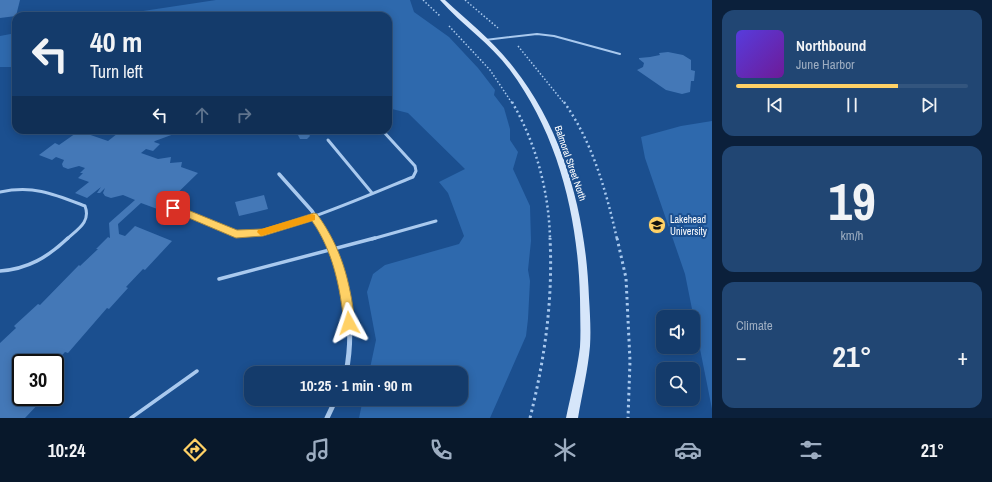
<!DOCTYPE html>
<html lang="en">
<head>
<meta charset="utf-8">
<style>
	body { margin:0; font-family:"Archivo Narrow",sans-serif; background:#214673; color:#f1f3f6; height:100vh; display:flex; flex-direction:column; font-size:15px; white-space:nowrap }
	* { box-sizing:border-box; margin:0 }
	p { font-size:13px; color:#9dadc1 }
	.icon { flex:none; width:22px; height:22px; fill:none; stroke:currentColor; stroke-width:2; stroke-linecap:round; stroke-linejoin:round }
	.map { position:relative; flex:1; overflow:hidden }
	.details { display:flex; flex-direction:column; gap:10px; padding:10px; background:#0b203b; width:280px }
	.details>* { flex:none }
	.banner { position:absolute; left:12px; top:12px; width:380px; height:122px; border-radius:12px; box-shadow:0 2px 10px #0003,0 0 0 1px #33557e; background:#143b6b; color:#f1f3f6; overflow:hidden }
	.fabs { position:absolute; left:656px; top:310px; display:grid; gap:8px }
	.fabs a { display:grid; place-items:center; width:44px; height:44px; border-radius:8px; background:#143b6b; box-shadow:0 2px 10px #0003,0 0 0 1px #33557e; font-size:20px }
	.speed { position:absolute; left:12px; top:354px; display:flex; gap:8px; font-size:20px; font-weight:700; text-align:center }
	.speed>* { display:grid; place-content:center; width:52px; height:52px; border-radius:50%; background:#143b6b; box-shadow:0 2px 10px #0003,0 0 0 1px #33557e; line-height:1 }
	.speed .limit { border:2px solid #111; border-radius:6px; background:#fff; color:#111 }
	.pin { position:absolute; display:grid; place-items:center; width:34px; height:34px; color:#fff; margin:-17px; border-radius:8px; box-shadow:0 2px 6px #0006 }
	.me { position:absolute; width:44px; margin:-22px; rotate:355deg; stroke-linejoin:round; filter:drop-shadow(0 0 3px #0008) }
	.turn { display:flex; align-items:center; gap:14px; height:84px; padding:0 12px; font-size:18px }
	.turn .icon { width:52px; height:52px; stroke-width:2.5 }
	.turn b { display:block; font-size:28px; line-height:34px }
	.lanes { display:flex; align-items:center; height:38px; padding:0 12px; background:#0003; justify-content:center; gap:20px; direction:ltr }
	.lanes .off { opacity:.35 }
	.big { font-size:30px; font-weight:700; line-height:1.1 }
	.details .tile { flex:1; display:flex; flex-direction:column; justify-content:center; gap:6px; min-width:0; padding:0 14px; border-radius:12px; background:#214673 }
	.details .dial { align-items:center; gap:0 }
	.dial b { font-size:52px; line-height:1 }
	.song { display:flex; align-items:center; gap:12px }
	.cover { width:48px; height:48px; border-radius:6px; background:linear-gradient(135deg,hsl(250 70% 55%),hsl(280 70% 35%)) }
	.played { height:4px; border-radius:2px; background:linear-gradient(90deg,#ffd166 70%,#33557e 70%) }
	.keys { display:flex; justify-content:space-around; direction:ltr }
	.heat { display:flex; justify-content:space-between; align-items:center; font-size:22px; direction:ltr }
	.trip { position:absolute; left:244px; top:366px; width:224px; height:40px; border-radius:12px; background:#143b6b; box-shadow:0 2px 10px #0003,0 0 0 1px #33557e; font-weight:700; line-height:40px; text-align:center }
	.dock { display:flex; height:64px; justify-content:space-around; align-items:center; background:#08182b; color:#9dadc1 }
	.dock .icon { width:28px; height:28px }
	.dock .selected { color:#ffd166 }
	.dock b { font-size:18px; color:#f1f3f6 }
	main { display:flex; flex:1; min-height:0 }
	.map>svg:first-child { display:block }
</style>
</head>
<body>
<main>
<div class="map">
<svg width="712" height="418" viewBox="0 0 712 418">
	<rect width="100%" height="100%" fill="#1b4f8f"/>
	<g fill="#2e69ad">
		<path d="M216,0H410L414,12L449,37L478,68L495,90L494,95L504,108L510,129V140L518,152L513,169L530,206L531,241L528,270L530,281L528,319L526,336L490,418H359L363,399H461V373H369L376,340L367,292L373,274L385,265L459,244L464,236L448,193L439,182L465,169L408,113L388,108V16H110Z"/>
		<path d="M16,33V67H0V36Z"/>
		<path d="M712,121V409L685,274L645,158L641,137L681,126Z"/>
	</g>
	<g fill="#4478b7">
		<path d="M0,0H20L16,16L0,18Z"/>
		<path d="M668,52L683,55L691,60V70L695,71L694,81H691L690,92L682,94L666,90L637,70L643,67L644,63L639,59V58L650,57L660,55L659,53Z"/>
		<path d="M122,130H179L173,132L174,134L155,141L154,142L160,144L153,151L146,149L141,153L158,159L171,157L170,163L182,162L181,167L198,173L160,210L141,203L118,224L119,234L125,236L135,226L172,241L145,270L143,269L126,287L128,288L109,309L107,308L68,353L65,352L55,363H21V397H34L41,401L25,418H0V343L16,328L14,326L38,304L40,305L79,265L80,266L98,249H96L108,237L110,238L109,223L135,200L123,195L111,198L105,196L103,193L105,188L100,193H97L101,187L87,198L75,193L89,182L78,178L83,173H80L85,168L79,166L68,169L63,167L62,164L64,160L56,157L52,160L39,155L55,143L59,145L79,131L108,141Z"/>
		<path d="M302,132H308L310,136L307,139H300L298,135Z"/>
		<path d="M264,195L268,209L239,216L235,202Z"/>
	</g>
	<g fill="none" stroke-linecap="round" stroke-linejoin="round">
		<g stroke="#a9c9ee" stroke-width="1.5" stroke-dasharray="1.5 2" stroke-linecap="butt">
			<path d="M423,0L440,16"/>
			<path d="M465,0L498,28"/>
			<path d="M449,26L490,70L512,103"/>
			<path d="M518,46L564,103"/>
		</g>
		<g stroke="#a9c9ee" stroke-width="2.5" stroke-dasharray="2 3" stroke-linecap="butt">
			<path d="M512,102C536,143 549,192 550,239"/>
			<path d="M564,102C593,143 606,191 617,239"/>
		</g>
		<g stroke="#a9c9ee" stroke-width="3" stroke-dasharray="2.5 3.5" stroke-linecap="butt">
			<path d="M617,238L626,278L630,361L628,418"/>
			<path d="M530,418C545,358 553,300 550,238"/>
		</g>
		<path stroke="#a9c9ee" stroke-width="2" d="M485,40L537,34L554,36L620,54"/>
		<g stroke="#a9c9ee" stroke-width="3">
			<path d="M328,140L372,193"/>
			<path d="M0,192C34,185 54,194 85,206C91,222 78,229 67,239"/>
			<path d="M173,208C193,216 214,228 235,233C265,242 380,190 413,177L416,171L415,166L382,130"/>
			<path d="M372,239L436,221"/>
		</g>
		<g stroke="#a9c9ee" stroke-width="3.5">
			<path d="M0,271C28,269 48,257 68,238"/>
			<path d="M219,279L375,238"/>
			<path d="M131,418L197,371"/>
		</g>
		<path stroke="#a9c9ee" stroke-width="3.5" d="M279,174L312,211L329,239"/>
		<g stroke="#a9c9ee" stroke-width="5">
			<path d="M329,238C347,281 355,327 346,373"/>
			<path d="M327,418L336,399"/>
		</g>
		<path fill="#d6e6fa" fill-rule="evenodd" d="M440,0H445C469,22 494,42 514,68C565,133 586,216 589,298C590,314 591,330 590,346C588,370 582,394 578,418H566C571,394 577,371 580,347C581,331 580,314 580,298C578,218 559,136 510,70C490,43 462,25 440,0Z"/>
	</g>
	<path fill="#ffd166" stroke="#a68842" d="M173,204L237,230L263,229L314,213L317,214C342,249 350,281 355,323L353,327L349,328L345,327L344,323C340,287 333,251 312,221L263,236L236,238L170,210L168,208Z"/>
	<path fill="#f59e0b" d="M312,214L315,215V220L261,236L257,232L258,230Z"/>
	<defs>
		<symbol id="university-disc" viewBox="-11 -11 22 22"><circle r="9.5" fill="#ffd166" stroke="#1b4f8f"/><path d="M0-5L7-2L0 1L-7-2ZM-4 1L0 2.5L4 1V4Q0 6-4 4Z" fill="#111"/></symbol>
	</defs>
	<g fill-rule="evenodd">
		<use href="#university-disc" x="647" y="215" width="20" height="20"/>
	</g>
	<g text-anchor="middle" stroke-width="4" stroke-linejoin="round" paint-order="stroke">
		<g font-size="10" fill="#fff" stroke="#1b4f8f">
			<text transform="translate(571 163) rotate(71)" y="4">Balmoral Street North</text>
		</g>
		<g font-size="10" fill="#fff" stroke="#1b4f8f" text-anchor="start">
			<text x="670" y="223">Lakehead<tspan x="670" dy="12">University</tspan></text>
		</g>
	</g>
</svg>
<div class="fabs">
<a><svg class="icon" aria-label="sound" viewBox="0 0 24 24"><path d="M4 9h4l5-4v14l-5-4H4zM17 9q2 3 0 6"/></svg></a>
<a><svg class="icon" aria-label="search" viewBox="0 0 24 24"><circle cx="10" cy="10" r="6"/><path d="M15 15l6 6"/></svg></a>
</div>
<div class="speed"><div class="limit">30</div></div>
<div class="pin" style="left:173px;top:208px;background:#d93025"><svg class="icon" aria-label="arrive" viewBox="0 0 24 24"><path d="M6 21V4h12l-3 4 3 4H6"/></svg></div>
<svg class="me" style="left:349px;top:323px" viewBox="-20 -20 40 40"><path d="M0-17L14 15 0 8-14 15z" fill="#ffd166" stroke="#fff" stroke-width="4"/></svg>
<div class="trip">10:25 · 1 min · 90 m</div>
<div class="banner">
<div class="turn"><svg class="icon" aria-label="left" viewBox="0 0 24 24"><path d="M17 20v-9H6M10 6l-5 5 5 5"/></svg><div><b>40 m</b>Turn left</div></div>
<div class="lanes"><svg class="icon" aria-label="left" viewBox="0 0 24 24"><path d="M17 20v-9H6M10 6l-5 5 5 5"/></svg><svg class="icon off" aria-label="ahead" viewBox="0 0 24 24"><path d="M12 20V5M6 11l6-6 6 6"/></svg><svg class="icon off" aria-label="right" viewBox="0 0 24 24"><path d="M7 20v-9h11M14 6l5 5-5 5"/></svg></div>
</div>
</div>
<section class="details">
<div class="tile">
<div class="song"><i class="cover"></i><div><b>Northbound</b><p>June Harbor</p></div></div>
<div class="played"></div>
<div class="keys"><svg class="icon" aria-label="previous" viewBox="0 0 24 24"><path d="M18 5L8 12l10 7zM5 5v14"/></svg><svg class="icon" aria-label="pause" viewBox="0 0 24 24"><path d="M8 5v14M16 5v14"/></svg><svg class="icon" aria-label="next" viewBox="0 0 24 24"><path d="M6 5l10 7-10 7zM19 5v14"/></svg></div>
</div>
<div class="tile dial"><b>19</b><p>km/h</p></div>
<div class="tile"><p>Climate</p>
<div class="heat"><a>−</a><b class="big">21°</b><a>+</a></div>
</div>
</section>
</main>
<nav class="dock">
<b>10:24</b>
<svg class="icon selected" aria-label="directions" viewBox="0 0 24 24"><path d="M12 3l9 9-9 9-9-9zM9 14v-3h6M13 9l2 2-2 2"/></svg>
<svg class="icon" aria-label="music" viewBox="0 0 24 24"><path d="M9 18V5l10-2v13"/><circle cx="6" cy="18" r="3"/><circle cx="16" cy="16" r="3"/></svg>
<svg class="icon" aria-label="phone" viewBox="0 0 24 24"><path d="M5 4h4l2 5-3 2q2 4 5 5l2-3 5 2v4C11 20 4 13 5 4z"/></svg>
<svg class="icon" aria-label="climate" viewBox="0 0 24 24"><path d="M12 3v18M4 7l16 10M4 17L20 7"/></svg>
<svg class="icon" aria-label="car" viewBox="0 0 24 24"><path d="M5 17H2v-5l4-1 3-4h7l3 4 3 1v5h-3M9 17h6M6 11h13"/><circle cx="7" cy="17" r="2"/><circle cx="17" cy="17" r="2"/></svg>
<svg class="icon" aria-label="filters" viewBox="0 0 24 24"><path d="M4 7h16M4 17h16"/><circle cx="9" cy="7" r="2"/><circle cx="15" cy="17" r="2"/></svg>
<b>21°</b>
</nav>
</body>
</html>
